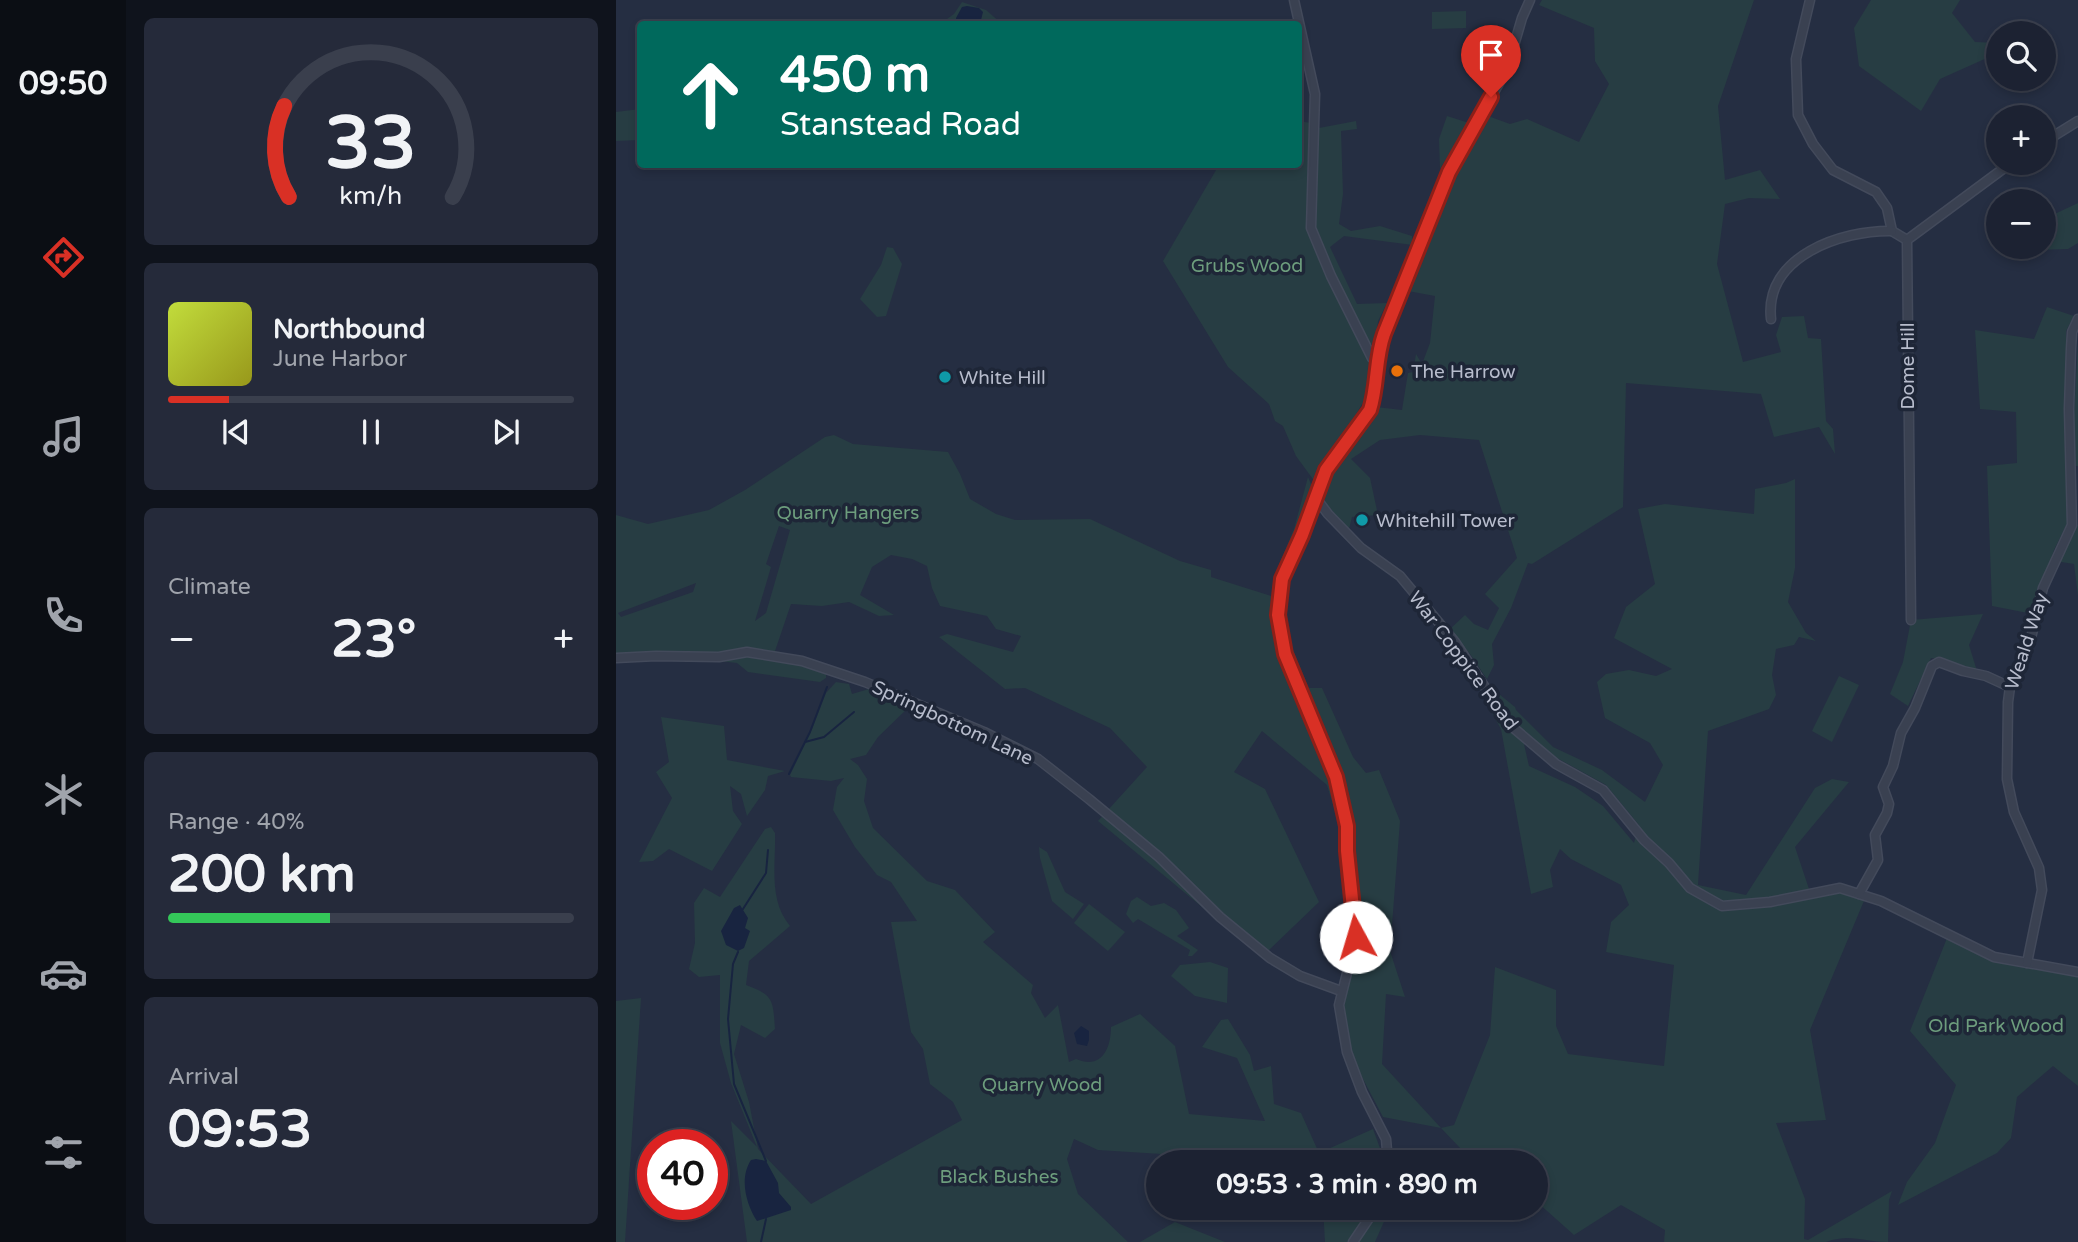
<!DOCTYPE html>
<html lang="en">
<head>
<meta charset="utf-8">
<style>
	body { margin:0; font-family:"Varela Round",sans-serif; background:#252a3a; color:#f1f3f6; height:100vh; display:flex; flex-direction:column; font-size:26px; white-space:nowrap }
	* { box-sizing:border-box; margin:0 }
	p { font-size:23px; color:#a0a4ac }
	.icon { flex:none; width:38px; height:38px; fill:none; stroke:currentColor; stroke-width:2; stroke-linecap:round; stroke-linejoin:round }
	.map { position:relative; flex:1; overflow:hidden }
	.details { display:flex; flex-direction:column; gap:18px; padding:18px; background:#0f131c; width:490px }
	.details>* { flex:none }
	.hud { position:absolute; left:21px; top:21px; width:665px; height:147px; border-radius:7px; box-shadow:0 4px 10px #0003,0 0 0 2px #3a3f4d; background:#00695c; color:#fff; overflow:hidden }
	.controls { position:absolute; left:1370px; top:21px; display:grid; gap:14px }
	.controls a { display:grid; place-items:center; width:70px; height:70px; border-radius:50%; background:#1c2232; box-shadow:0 4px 10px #0003,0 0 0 2px #3a3f4d; font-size:35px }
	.speed { position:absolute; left:21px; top:1129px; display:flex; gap:14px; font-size:35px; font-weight:700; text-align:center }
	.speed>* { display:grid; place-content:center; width:91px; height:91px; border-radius:50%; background:#1c2232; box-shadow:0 4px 10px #0003,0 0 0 2px #3a3f4d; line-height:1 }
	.speed .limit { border:10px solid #d22; background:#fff; color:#111 }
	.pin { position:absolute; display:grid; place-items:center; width:60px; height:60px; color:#fff; margin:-72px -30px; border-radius:50% 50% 50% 0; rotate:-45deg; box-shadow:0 0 7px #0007 }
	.pin .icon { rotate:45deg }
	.me { position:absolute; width:77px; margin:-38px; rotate:354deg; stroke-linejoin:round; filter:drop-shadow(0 0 5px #0008) }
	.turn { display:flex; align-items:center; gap:24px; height:147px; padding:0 28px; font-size:32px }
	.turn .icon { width:91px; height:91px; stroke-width:2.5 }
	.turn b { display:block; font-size:49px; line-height:60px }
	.big { font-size:52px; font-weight:700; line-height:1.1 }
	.details .tile { flex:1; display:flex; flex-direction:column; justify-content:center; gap:10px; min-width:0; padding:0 24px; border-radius:10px; background:#252a3a }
	.details .dial { align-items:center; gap:0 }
	.dial svg { height:182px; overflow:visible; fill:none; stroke:#3a3f4d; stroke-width:7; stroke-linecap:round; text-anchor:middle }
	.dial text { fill:#f1f3f6; stroke:none }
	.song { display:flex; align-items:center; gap:21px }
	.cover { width:84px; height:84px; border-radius:10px; background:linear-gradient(135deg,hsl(70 70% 55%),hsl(60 70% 35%)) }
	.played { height:7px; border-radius:4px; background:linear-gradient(90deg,#d93025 15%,#3a3f4d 15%) }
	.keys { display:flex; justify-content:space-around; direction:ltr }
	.heat { display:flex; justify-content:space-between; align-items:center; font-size:38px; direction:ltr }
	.charge { height:10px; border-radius:5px; background:linear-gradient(90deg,#34c759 40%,#3a3f4d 0) }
	.trip { position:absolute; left:530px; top:1150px; width:402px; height:70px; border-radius:35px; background:#1c2232; box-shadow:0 4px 10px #0003,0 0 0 2px #3a3f4d; font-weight:700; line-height:70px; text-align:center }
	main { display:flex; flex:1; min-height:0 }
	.dock { display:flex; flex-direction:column; width:126px; justify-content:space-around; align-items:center; background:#0b0e14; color:#a0a4ac }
	.dock .icon { width:49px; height:49px }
	.dock .active { color:#d93025 }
	.dock b { font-size:32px; color:#f1f3f6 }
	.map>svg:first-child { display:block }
</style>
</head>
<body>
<main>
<nav class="dock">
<b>09:50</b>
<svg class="icon active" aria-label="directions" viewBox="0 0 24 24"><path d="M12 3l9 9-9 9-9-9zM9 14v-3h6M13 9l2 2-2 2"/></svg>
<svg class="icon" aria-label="music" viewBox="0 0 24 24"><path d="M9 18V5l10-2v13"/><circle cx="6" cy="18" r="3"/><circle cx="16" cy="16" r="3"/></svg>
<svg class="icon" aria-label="phone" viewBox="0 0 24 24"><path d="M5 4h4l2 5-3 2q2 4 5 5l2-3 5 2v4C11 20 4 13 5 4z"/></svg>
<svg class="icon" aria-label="climate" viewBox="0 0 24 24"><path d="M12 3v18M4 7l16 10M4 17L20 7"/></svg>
<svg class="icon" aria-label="car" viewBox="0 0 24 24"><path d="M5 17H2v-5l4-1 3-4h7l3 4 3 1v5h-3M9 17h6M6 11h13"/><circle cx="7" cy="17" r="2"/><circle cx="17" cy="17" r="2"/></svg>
<svg class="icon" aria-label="filters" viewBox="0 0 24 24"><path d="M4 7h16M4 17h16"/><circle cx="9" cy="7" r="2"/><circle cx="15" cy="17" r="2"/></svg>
</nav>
<section class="details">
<div class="tile dial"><svg viewBox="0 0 100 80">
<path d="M14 69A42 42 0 1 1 86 69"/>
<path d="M14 69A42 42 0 0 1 12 29" stroke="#d93025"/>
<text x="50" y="56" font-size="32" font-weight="700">33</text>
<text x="50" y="72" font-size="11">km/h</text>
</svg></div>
<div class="tile">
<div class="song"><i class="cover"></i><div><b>Northbound</b><p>June Harbor</p></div></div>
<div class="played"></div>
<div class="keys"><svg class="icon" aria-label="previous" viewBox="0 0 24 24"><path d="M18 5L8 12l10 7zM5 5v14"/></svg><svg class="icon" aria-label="pause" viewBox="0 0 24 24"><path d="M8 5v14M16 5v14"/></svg><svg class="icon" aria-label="next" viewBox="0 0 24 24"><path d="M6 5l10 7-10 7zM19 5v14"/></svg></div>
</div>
<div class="tile"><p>Climate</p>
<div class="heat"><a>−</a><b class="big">23°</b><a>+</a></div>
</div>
<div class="tile"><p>Range · 40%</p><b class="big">200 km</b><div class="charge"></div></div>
<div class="tile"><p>Arrival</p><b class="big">09:53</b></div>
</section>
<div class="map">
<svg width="1462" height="1242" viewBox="0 0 1462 1242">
	<rect width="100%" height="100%" fill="#252e42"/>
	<g fill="#273d43" fill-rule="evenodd">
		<path d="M926,0H1138L1102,106L1109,180L1144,170L1164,199L1133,198L1109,204L1101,264L1127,362L1165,352L1160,335L1166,317L1188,316L1192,338L1205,339L1210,421L1217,429L1219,454L1203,427L1158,437L1145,394L1010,383L1007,507L916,564L912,563L895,608L876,644L878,665L871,679L854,654L833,630L849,615L858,624L872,630L883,608L869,594L901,558L863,440L804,435L764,440L735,459L754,478L762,515L736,517L733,529L708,504L705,497L717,468L727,457L760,407L786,410L792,373L797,372L800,354L806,364L814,343L819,296L792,291C814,230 831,168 872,116L894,124L911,119L963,142L993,84L979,61L978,28L923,5Z"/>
		<path d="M1255,0H1344L1336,13L1359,42L1382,43V53L1324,79L1305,111L1243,66L1238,28Z"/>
		<path d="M346,2L370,10L386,24H324L338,14Z"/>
		<path d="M850,11V28L816,29V12Z"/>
		<path d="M24,109V140L0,141V112Z"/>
		<path d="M831,116L853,123L824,169L823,139Z"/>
		<path d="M683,121L695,123L692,228L728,312L755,365L753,392L704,477L699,482L680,456L667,426L659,421L653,404L612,367L547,261L603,165L682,164Z"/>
		<path d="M740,121L741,129L725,131L727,194L723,224L735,231L764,226L796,236L797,245L728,236L714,247L741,304L771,303L762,321L759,344H753L717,274L698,229L703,128Z"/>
		<path d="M1462,203V243L1452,249L1420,250L1418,247H1428V219Z"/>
		<path d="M271,247L277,248L286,264L270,316L261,317L244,299L265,265Z"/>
		<path d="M1431,307L1458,316L1450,331L1453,511L1451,524L1438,550L1417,614L1376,606L1371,466L1401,463L1400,412L1364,409L1359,330L1418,339Z"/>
		<path d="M1462,343V466H1455Z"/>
		<path d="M218,435L237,444L332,452L344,474L354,499L380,514L399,520L474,519L564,561L595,570V577L658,597L657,579L678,529L692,477C693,480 695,483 696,487C701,509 661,567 659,595C658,608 687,672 693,688H706L737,757L750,773L763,770L784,821L774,951L789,997L770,994L766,1064L825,1128L838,1125L874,1035L879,967L940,990V1026L952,1054L1048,1066L1058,965L990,952L995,922L1013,905L1005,885L955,859L944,849L934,870L937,887L915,894L885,729L872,706L878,690L899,707L900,710L937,747L986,770L1029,802L1047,765L1034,743L989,718L981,682L990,674L1013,670L1040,676L1056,669L998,638L1010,607L1039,584L1022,509L1049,504L1138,514L1139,489L1170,483L1179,479V568L1172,602L1190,633L1200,641L1183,637L1178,645L1160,649L1156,675L1160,695L1153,709L1092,731L1082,885L1130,895L1199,788L1216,779L1233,782L1179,847L1194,892L1224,888L1250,896L1194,1030L1210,1120L1160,1123L1189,1199L1188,1239L1192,1240L1276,1191L1273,1200L1272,1242C1247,1242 1235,1233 1210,1242H1048L1049,1230L1005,1205L958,1235L921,1202L920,1162H866L845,1149L825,1128L767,1117L736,1058L727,1006L736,946L735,927L725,831L711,785L646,731L618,772L649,789L703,902L653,950L655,964L482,821L531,767L494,728L409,688L389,689L323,637L331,634L397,652L405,636L380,629L371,616L324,606L316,588L311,566L296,559L275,555L256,567L244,595L278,615L263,616L233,602L206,606L175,604L159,651L210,664V678L204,682L132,672L121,663L103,661L0,660V515L32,524L93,510L129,490L209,437ZM163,526L174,530L150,613L139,621L155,567L150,564ZM80,583L77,592L5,617L2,613ZM905,731L941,758L990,785L1023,825L1018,843L987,806L959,787L913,766Z"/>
		<path d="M1456,525H1462V596L1458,564L1439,561Z"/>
		<path d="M1367,614L1353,645L1361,671C1344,669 1331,659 1315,658L1292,706L1274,694L1287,662L1295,620Z"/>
		<path d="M1223,676L1243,685L1216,742L1196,731Z"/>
		<path d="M220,682L233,684L236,694L253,689L294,706L262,737L250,755L234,759L242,765L251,779L248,801L257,828L311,881L339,890L379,932L367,942L417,985L415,993L429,1018L442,1005L453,1062L460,1059C485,1070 495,1049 495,1027L524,1014L559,1046L573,1114L649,1121L621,1058L586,1047L605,1020L612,1019L634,1055L638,1071L655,1066L658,1104L685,1113L703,1153L757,1129L769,1162H704L703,1153L641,1160L482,1150L458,1139L451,1159L462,1194L512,1242H131L115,1121L141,1147L115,1083L104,1043V975L83,977L73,969L79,943L78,903L88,888L104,897L149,829L155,827L159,833C160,864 152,900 174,926L133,961L130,985C158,995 157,1001 159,1029L149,1038L125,1025L118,1054L133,1102L142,1149L195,1204L346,1120L337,1102L314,1084L307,1049L295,1032L275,922L301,921L275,882L261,875L239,847L217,810L221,787L228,778L215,781L175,777L174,775L196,729L210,693Z"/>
		<path d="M45,717L108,726L111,760L169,771L152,776L149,790L131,816L125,794L114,786L117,811L126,824L96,871L53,849L37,861L23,862L56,798L40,772L53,762Z"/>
		<path d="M423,847L431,852L449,892L468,904L457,919L436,901L424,858Z"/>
		<path d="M521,897L535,906L548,903L560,910L573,928L561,936L582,950L576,956H572L574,950L522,919L517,923L510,914L515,901Z"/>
		<path d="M473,904L509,932L492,951L458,923Z"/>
		<path d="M1333,933L1378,957L1462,973V1086L1437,1066L1401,1097L1395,1138L1381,1153L1282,1205L1291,1182L1319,1143L1340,1085L1294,1031Z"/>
		<path d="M594,962L612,968L611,1003L579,996L555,976L564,965Z"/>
		<path d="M25,998L9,1242H0V1001Z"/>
		<path d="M707,1208H774L759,1242H709Z"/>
		<path d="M559,1222L609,1242H524Z"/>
	</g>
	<g fill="#182440">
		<path d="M351,6L363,8L367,12L364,24L341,23L340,18L346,7Z"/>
		<path d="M124,905L132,918L129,928L134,931L128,948L122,951L110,945L105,931L118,908Z"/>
		<path d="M465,1026L473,1031V1040L471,1046L461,1044L458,1033Z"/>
		<path d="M140,1159L150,1161L162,1183L163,1193L175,1207V1210L141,1221C130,1204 123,1178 135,1160Z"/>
	</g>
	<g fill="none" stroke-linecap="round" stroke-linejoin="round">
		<g stroke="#182440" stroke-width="2">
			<path d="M189,742L208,737L238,712"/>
			<path d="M173,774L194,732L211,687"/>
			<path d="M127,909L150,873L152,850"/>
			<path d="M122,952L117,964L112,1019L118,1084L150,1161"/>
			<path d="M145,1242L150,1219"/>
		</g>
		<defs>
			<g id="minor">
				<path d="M678,0L699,94L695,228L715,276L756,358L762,362"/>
				<path d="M1194,0L1180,59L1182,115L1197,144L1217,170L1260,192L1271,208L1276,231L1291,240"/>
				<path d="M1428,142L1462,121"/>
				<path d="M1155,319C1148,256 1226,230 1276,231"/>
				<path d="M700,498L712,514L745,548L784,576L839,642L894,725L940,764L987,790L1028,840L1053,863L1074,888L1106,906L1154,902L1224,888L1265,901L1378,957L1462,972"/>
				<path d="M1295,620L1291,240L1395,163"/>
				<path d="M0,658L40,656L103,657L131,652L186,661L249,682L368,732L422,759L473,799L543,857L604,917L654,958L684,976L725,991"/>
				<path d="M1243,894L1262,860L1259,835L1271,813L1273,804L1267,787L1277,766L1285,733L1299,708L1316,666L1323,662L1347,671L1370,676L1394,687"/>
				<path d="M1411,963L1426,890L1423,868L1398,812L1391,779L1392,702L1394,687L1414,642L1427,588L1456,525L1453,409L1455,349L1456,332L1462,319"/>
				<path d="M772,1162L770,1139L746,1092L731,1052L723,1005L740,937L731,851V826L720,777L669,654L662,615L666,579L686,535L710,470L754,410C762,385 759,359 768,334L833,172L891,69L906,18L914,0"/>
				<path d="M737,1242L760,1208"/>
			</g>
		</defs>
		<use href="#minor" stroke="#434a5b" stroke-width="11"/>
		<use href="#minor" stroke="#3a4151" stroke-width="8"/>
	</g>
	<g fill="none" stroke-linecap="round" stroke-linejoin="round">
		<defs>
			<path id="route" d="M740,937L731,851V826L720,777L669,654L662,615L666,579L686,535L710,470L754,410C762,385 759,359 768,334L833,172L875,97"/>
		</defs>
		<use href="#route" stroke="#8d1f18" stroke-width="18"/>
		<use href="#route" stroke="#d93025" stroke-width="12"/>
	</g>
	<circle fill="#e8710a" stroke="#1e2637" stroke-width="2.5" cx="781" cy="371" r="7"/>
	<g fill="#0f9aa8" stroke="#1e2637" stroke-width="2.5">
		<circle cx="329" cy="377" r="7"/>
		<circle cx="746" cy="520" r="7"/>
	</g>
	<g text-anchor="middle" stroke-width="7" stroke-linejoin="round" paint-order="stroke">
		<g font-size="19" fill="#6d9d7d" stroke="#1e2637">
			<text x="631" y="272">Grubs Wood</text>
			<text x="232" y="519">Quarry Hangers</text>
			<text x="1380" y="1032">Old Park Wood</text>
			<text x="426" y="1091">Quarry Wood</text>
			<text x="383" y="1183">Black Bushes</text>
		</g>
		<g font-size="19" fill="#b7bccc" stroke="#1e2637">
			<text transform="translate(1291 366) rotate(-90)" y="7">Dome Hill</text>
			<text transform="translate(1410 641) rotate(-72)" y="7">Weald Way</text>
			<text transform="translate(848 660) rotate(53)" y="7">War Coppice Road</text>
			<text transform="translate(337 722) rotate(25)" y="7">Springbottom Lane</text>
		</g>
		<g font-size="19" fill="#b7bccc" stroke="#1e2637" text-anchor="start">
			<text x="795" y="378">The Harrow</text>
			<text x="343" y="384">White Hill</text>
			<text x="760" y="527">Whitehill Tower</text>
		</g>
	</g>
</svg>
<div class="controls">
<a><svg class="icon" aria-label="search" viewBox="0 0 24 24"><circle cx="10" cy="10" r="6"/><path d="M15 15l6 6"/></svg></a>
<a>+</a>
<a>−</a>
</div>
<div class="speed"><div class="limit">40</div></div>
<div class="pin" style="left:875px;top:97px;background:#d93025"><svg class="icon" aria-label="arrive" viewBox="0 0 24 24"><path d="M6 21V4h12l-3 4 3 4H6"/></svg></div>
<svg class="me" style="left:740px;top:937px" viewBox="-20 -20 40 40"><circle r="19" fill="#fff"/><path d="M0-13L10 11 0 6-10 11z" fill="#d93025"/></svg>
<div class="trip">09:53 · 3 min · 890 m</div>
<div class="hud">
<div class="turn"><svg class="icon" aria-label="ahead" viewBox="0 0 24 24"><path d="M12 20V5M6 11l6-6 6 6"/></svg><div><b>450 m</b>Stanstead Road</div></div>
</div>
</div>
</main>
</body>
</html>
